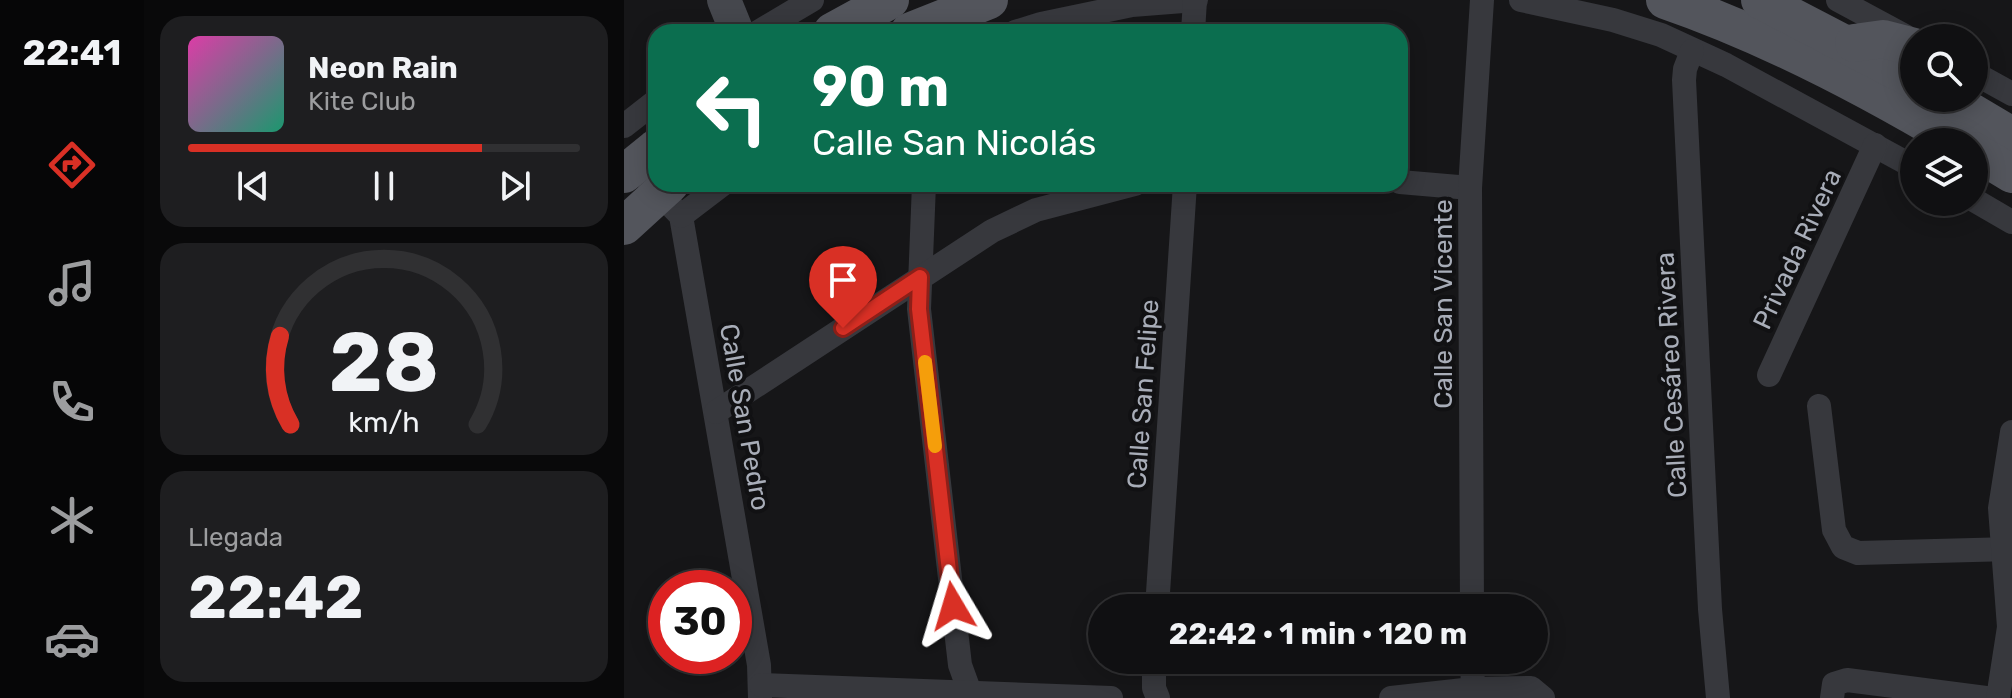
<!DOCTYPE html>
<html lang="es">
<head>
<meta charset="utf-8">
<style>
	body { margin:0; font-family:Rubik,sans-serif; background:#1e1e20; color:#f1f3f6; height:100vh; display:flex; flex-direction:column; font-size:30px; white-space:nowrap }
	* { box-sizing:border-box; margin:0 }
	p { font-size:26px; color:#9c9d9f }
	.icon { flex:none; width:44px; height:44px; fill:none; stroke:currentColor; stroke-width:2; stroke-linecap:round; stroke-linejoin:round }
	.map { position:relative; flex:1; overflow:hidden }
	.panel { display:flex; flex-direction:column; gap:16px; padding:16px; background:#09090a; width:480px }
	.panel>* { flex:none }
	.hud { position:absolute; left:24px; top:24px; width:760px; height:168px; border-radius:24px; box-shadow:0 4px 20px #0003,0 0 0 2px #303032; background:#0b6e4f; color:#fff; overflow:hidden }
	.controls { position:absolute; left:1276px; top:24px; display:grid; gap:16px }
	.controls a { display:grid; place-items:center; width:88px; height:88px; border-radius:50%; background:#101012; box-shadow:0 4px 20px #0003,0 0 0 2px #303032; font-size:40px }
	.speed { position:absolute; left:24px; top:570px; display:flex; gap:16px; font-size:40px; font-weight:700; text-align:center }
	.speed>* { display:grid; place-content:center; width:104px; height:104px; border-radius:50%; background:#101012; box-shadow:0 4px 20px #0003,0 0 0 2px #303032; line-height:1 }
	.speed .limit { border:12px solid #d22; background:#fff; color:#111 }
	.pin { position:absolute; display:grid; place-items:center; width:68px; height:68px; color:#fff; margin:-82px -34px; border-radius:50% 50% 50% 0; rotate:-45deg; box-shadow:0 0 8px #0007 }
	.pin .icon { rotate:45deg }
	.me { position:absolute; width:88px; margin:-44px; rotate:353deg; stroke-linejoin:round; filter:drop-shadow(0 0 6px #0008) }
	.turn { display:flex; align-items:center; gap:28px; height:168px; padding:0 32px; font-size:36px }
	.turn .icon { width:104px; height:104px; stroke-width:2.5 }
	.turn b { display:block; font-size:56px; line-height:68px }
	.big { font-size:60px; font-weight:700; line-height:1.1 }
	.panel .tile { flex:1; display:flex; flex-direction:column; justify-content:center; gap:12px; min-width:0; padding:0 28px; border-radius:24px; background:#1e1e20 }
	.panel .dial { align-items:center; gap:0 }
	.dial svg { height:208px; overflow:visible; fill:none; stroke:#303032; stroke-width:7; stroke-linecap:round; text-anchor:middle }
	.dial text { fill:#f1f3f6; stroke:none }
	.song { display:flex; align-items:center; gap:24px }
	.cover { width:96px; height:96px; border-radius:12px; background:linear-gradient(135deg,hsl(320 70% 55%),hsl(160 70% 35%)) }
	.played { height:8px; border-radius:4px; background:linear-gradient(90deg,#d93025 75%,#303032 75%) }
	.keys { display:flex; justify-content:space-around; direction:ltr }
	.trip { position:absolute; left:464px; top:594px; width:460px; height:80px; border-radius:40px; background:#101012; box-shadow:0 4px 20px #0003,0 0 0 2px #303032; font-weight:700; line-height:80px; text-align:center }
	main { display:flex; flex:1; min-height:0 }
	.dock { display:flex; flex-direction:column; width:144px; justify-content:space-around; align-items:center; background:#060607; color:#9c9d9f }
	.dock .icon { width:56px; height:56px }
	.dock .on { color:#d93025 }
	.dock b { font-size:36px; color:#f1f3f6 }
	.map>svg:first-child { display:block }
</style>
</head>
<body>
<main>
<nav class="dock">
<b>22:41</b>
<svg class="icon on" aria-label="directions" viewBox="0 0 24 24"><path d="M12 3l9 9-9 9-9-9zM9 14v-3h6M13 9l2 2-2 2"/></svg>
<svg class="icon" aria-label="music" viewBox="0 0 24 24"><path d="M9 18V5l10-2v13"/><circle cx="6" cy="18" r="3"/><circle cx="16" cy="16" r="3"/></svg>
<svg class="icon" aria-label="phone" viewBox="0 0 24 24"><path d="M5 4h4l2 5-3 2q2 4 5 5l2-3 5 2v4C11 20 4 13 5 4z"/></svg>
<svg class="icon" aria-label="climate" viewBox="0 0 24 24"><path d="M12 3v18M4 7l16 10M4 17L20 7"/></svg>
<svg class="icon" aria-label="car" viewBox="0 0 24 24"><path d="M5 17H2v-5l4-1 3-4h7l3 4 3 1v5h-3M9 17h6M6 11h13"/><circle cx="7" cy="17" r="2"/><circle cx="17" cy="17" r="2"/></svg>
</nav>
<section class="panel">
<div class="tile">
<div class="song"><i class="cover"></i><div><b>Neon Rain</b><p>Kite Club</p></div></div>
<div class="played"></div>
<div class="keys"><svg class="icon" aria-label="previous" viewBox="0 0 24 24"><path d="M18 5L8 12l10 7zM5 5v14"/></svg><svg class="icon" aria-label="pause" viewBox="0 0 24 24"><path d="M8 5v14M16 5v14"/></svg><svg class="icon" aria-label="next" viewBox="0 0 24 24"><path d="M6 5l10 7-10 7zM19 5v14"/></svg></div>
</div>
<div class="tile dial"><svg viewBox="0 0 100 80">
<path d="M14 69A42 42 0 1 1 86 69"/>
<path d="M14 69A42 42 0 0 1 10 35" stroke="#d93025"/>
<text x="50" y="56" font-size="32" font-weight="700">28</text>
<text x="50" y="72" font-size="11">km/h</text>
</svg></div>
<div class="tile"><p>Llegada</p><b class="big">22:42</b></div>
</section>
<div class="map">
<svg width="1388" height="698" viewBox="0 0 1388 698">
	<rect width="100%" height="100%" fill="#161618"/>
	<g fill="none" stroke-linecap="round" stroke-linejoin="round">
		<g stroke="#37383d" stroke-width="24">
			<path d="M897,0L989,20L1037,35L1102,65L1290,167"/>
			<path d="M1214,0L1281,36"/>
			<path d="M134,32L188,0"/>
			<path d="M391,32L417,24L508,5L572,0"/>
			<path d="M569,32L571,0"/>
			<path d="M1068,51L1061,69L1060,80L1086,609L1094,698"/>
			<path d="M1350,73L1388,94"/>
			<path d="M0,126L32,101"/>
			<path d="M776,182L846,188"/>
			<path d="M26,184L57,216L135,665L136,698"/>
			<path d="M300,184L295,309L336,665L348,698"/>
			<path d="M1350,200L1388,222"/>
			<path d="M57,216L99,184"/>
			<path d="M1145,375L1251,145"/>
			<path d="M1195,406L1210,530L1219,547L1234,553L1388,549"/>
			<path d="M92,412L368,231L412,210L511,184"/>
			<path d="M533,608L561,184"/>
			<path d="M848,608L846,188L858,0"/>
			<path d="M530,660V688L534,698"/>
			<path d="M848,660L849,689"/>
			<path d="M137,685L487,698"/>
			<path d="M767,698L849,689L907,688L919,698"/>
			<path d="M1208,698L1210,684L1223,680L1362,698"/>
			<path d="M1374,698L1385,627L1376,508L1388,432"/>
		</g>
		<path stroke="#45474d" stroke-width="34" d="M100,0L113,32"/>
		<g stroke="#53555c" stroke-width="38">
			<path d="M1041,0C1143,35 1242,87 1334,142"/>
			<path d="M1136,0L1290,80"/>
			<path d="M208,32L266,0"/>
			<path d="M285,32L365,0"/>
			<path d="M1230,43L1259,39L1290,47"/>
			<path d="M1324,98L1388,136"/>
			<path d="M1350,151L1388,174"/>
			<path d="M0,174L32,148"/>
			<path d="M0,226L46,184"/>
		</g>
	</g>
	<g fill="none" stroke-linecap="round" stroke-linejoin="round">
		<defs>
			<path id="route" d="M219,328L296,277L295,309L329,606"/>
		</defs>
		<use href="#route" stroke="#8d1f18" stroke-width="20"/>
		<use href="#route" stroke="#d93025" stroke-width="14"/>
		<path stroke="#f59e0b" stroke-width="14" d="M301,362L311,446"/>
	</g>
	<g text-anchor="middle" stroke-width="8" stroke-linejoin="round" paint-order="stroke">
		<g font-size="26" fill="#a8adb8" stroke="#111113">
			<text transform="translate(1173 249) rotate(-65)" y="9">Privada Rivera</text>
			<text transform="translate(819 304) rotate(-90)" y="9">Calle San Vicente</text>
			<text transform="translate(1047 375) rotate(-93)" y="9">Calle Cesáreo Rivera</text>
			<text transform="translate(519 394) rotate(-86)" y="9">Calle San Felipe</text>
			<text transform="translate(121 417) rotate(80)" y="9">Calle San Pedro</text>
		</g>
	</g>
</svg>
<div class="controls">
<a><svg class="icon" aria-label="search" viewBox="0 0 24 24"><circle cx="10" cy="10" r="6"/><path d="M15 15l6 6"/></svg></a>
<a><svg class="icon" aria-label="layers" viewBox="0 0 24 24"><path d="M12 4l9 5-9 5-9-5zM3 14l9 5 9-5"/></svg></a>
</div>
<div class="speed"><div class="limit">30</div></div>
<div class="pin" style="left:219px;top:328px;background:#d93025"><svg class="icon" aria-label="arrive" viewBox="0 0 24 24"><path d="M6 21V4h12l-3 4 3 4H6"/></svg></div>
<svg class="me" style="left:329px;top:606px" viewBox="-20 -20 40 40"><path d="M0-17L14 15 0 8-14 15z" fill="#d93025" stroke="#fff" stroke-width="4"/></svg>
<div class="trip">22:42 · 1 min · 120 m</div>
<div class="hud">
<div class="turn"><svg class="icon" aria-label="left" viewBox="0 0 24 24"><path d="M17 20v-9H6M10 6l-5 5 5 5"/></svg><div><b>90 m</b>Calle San Nicolás</div></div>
</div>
</div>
</main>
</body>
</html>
